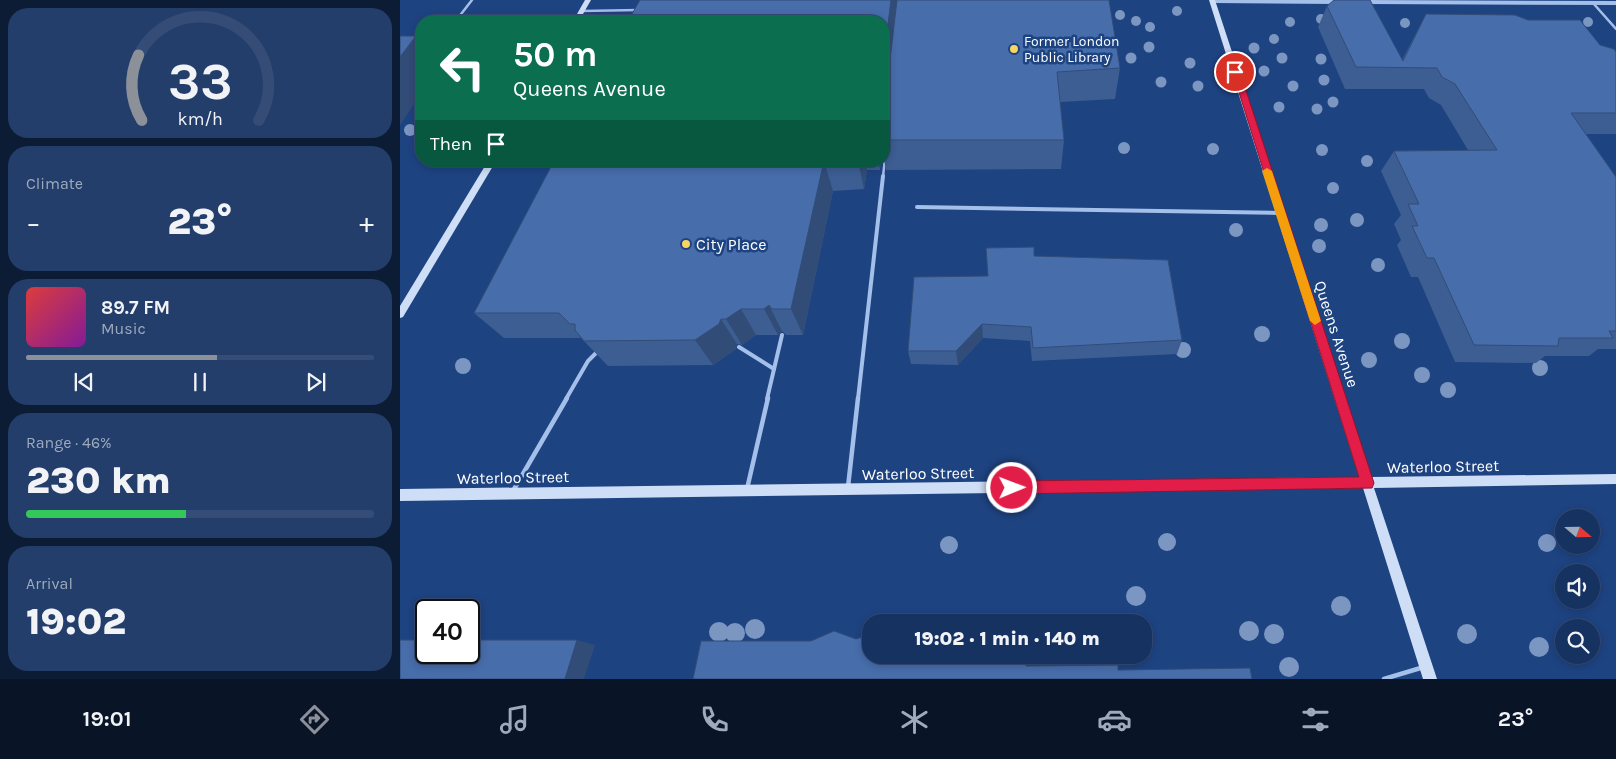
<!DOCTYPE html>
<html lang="en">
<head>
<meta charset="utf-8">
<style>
	body { margin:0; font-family:Karla,sans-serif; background:#233e6a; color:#f1f3f6; height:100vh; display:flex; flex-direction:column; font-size:19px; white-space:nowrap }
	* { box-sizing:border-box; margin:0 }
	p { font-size:16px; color:#9eaabd }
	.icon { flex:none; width:28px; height:28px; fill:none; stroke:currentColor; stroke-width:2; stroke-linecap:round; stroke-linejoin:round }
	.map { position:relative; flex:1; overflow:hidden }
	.details { display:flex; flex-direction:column; gap:8px; padding:8px; background:#0c1c35; width:400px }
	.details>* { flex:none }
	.guide { position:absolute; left:15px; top:15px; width:475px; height:152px; border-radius:20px; box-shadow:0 2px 8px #0003,0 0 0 1px #354d76; background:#0b6e4f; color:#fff; overflow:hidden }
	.needle { width:32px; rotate:110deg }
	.controls { position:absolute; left:1155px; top:509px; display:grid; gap:10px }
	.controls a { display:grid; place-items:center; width:45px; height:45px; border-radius:50%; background:#163261; box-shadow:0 2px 8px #0003,0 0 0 1px #354d76; font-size:25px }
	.speed { position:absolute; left:15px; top:599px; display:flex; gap:10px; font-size:25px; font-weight:700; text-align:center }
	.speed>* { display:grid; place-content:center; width:65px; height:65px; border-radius:50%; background:#163261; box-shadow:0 2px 8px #0003,0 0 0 1px #354d76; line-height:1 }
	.speed .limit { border:2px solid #111; border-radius:8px; background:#fff; color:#111 }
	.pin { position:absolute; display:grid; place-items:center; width:42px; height:42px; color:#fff; margin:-21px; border:2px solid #fff; border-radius:50%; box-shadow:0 1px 5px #0007 }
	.me { position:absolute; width:55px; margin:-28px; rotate:89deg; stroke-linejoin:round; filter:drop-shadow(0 0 4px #0008) }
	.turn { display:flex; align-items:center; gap:18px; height:105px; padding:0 15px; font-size:22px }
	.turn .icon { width:65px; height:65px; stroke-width:2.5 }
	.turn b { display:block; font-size:35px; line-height:42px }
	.then { display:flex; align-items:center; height:48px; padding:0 15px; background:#0003; gap:10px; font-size:19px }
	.big { font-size:38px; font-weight:800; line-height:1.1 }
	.details .card { flex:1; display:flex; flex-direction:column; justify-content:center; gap:8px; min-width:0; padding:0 18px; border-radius:20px; background:#233e6a }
	.details .dial { align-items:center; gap:0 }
	.dial svg { height:130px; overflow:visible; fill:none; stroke:#354d76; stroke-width:7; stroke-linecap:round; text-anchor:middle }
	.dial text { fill:#f1f3f6; stroke:none }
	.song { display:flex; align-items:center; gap:15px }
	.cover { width:60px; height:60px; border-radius:8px; background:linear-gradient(135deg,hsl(0 70% 55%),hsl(290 70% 35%)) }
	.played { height:5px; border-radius:2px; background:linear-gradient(90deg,#8c9099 55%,#354d76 55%) }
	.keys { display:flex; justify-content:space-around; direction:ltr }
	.heat { display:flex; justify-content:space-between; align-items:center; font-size:28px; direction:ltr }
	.charge { height:8px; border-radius:4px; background:linear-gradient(90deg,#34c759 46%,#354d76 0) }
	.trip { position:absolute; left:462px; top:614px; width:290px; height:50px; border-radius:20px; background:#163261; box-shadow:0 2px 8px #0003,0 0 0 1px #354d76; font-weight:800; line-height:50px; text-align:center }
	.tabs { display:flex; height:80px; justify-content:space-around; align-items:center; background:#091427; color:#9eaabd }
	.tabs .icon { width:35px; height:35px }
	.tabs .active { color:#8c9099 }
	.tabs b { font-size:22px; color:#f1f3f6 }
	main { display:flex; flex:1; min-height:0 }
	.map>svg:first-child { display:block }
</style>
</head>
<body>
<main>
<section class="details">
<div class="card dial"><svg viewBox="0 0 100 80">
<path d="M14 69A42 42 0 1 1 86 69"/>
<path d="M14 69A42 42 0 0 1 12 29" stroke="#8c9099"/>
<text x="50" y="56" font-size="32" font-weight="700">33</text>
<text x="50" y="72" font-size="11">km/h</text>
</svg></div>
<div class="card"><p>Climate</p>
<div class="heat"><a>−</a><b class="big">23°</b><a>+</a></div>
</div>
<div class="card">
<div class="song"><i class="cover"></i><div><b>89.7 FM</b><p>Music</p></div></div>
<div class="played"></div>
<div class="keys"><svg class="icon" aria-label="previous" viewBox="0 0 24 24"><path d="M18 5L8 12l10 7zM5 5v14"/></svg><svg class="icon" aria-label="pause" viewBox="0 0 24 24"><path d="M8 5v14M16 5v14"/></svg><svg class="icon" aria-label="next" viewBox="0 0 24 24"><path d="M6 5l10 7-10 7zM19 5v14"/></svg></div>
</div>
<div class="card"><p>Range · 46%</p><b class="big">230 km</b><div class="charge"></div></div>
<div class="card"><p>Arrival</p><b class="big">19:02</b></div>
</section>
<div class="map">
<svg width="1216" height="679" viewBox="0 0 1216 679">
	<rect width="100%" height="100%" fill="#1e4381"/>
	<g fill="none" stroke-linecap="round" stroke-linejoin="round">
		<g stroke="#a4bfe9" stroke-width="2.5">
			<path d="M1193,3L1216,29"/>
			<path d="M182,11L239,10"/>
			<path d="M60,21L58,18L72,0"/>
			<path d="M483,177L485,157"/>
		</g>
		<g stroke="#a4bfe9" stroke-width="4">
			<path d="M517,207L880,213"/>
			<path d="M339,347L374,369"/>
			<path d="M166,399L188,361L197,352"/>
			<path d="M367,399L382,335"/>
			<path d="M458,399L483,176"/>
		</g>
		<g stroke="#a4bfe9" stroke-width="4.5">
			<path d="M448,487L458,398"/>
			<path d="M347,489L368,398"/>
			<path d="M113,491L167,398"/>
			<path d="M984,679L1024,667"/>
		</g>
		<g stroke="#a4bfe9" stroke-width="4">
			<path d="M813,1L937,2"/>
			<path d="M966,2L1216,3"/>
		</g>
		<g fill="#cfdef7" fill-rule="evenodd">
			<path d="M185,0H191L179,21H173Z"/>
			<path d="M809,0H815L971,477L1216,474V484L974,488L1037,679H1023L963,488L0,501V489L959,477Z"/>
			<path d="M88,161H96L3,317L0,318V306Z"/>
		</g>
	</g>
	<g fill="#7c96c2">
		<circle cx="777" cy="11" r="5"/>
		<circle cx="720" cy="15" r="5"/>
		<circle cx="921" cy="19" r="5"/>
		<circle cx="736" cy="21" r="5"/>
		<circle cx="890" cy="22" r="5"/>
		<circle cx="1188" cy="22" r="5"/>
		<circle cx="1005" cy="23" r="5"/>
		<circle cx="750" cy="27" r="5"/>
		<circle cx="874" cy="39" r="5"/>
		<circle cx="749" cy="47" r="5.5"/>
		<circle cx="854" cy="48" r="5.5"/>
		<circle cx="731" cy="58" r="5.5"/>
		<circle cx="882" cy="58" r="5.5"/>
		<circle cx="921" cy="59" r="5.5"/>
		<circle cx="790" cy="63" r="5.5"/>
		<circle cx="864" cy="71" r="5.5"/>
		<circle cx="924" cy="80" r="5.5"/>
		<circle cx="761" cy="82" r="5.5"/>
		<circle cx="798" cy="86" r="5.5"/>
		<circle cx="893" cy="86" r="5.5"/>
		<circle cx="933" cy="102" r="5.5"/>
		<circle cx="879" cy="107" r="5.5"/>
		<circle cx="917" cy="109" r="5.5"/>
		<circle cx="10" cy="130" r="6"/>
		<circle cx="724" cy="148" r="6"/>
		<circle cx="813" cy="149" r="6"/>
		<circle cx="922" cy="150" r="6"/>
		<circle cx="967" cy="161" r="6"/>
		<circle cx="933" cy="188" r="6"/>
		<circle cx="957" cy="220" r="7"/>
		<circle cx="921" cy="225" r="7"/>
		<circle cx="836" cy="230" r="7"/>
		<circle cx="919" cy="246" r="7"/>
		<circle cx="978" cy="265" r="7"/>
		<circle cx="862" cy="334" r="8"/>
		<circle cx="1002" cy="341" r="8"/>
		<circle cx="783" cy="350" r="8"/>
		<circle cx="969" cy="360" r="8"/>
		<circle cx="63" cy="366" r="8"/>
		<circle cx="1140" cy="368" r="8"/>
		<circle cx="1022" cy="375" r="8"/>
		<circle cx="1048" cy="390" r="8"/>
		<circle cx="767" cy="542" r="9"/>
		<circle cx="1147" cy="543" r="9"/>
		<circle cx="549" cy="545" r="9"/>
		<circle cx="736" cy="596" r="10"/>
		<circle cx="941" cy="606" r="10"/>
		<circle cx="355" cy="629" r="10"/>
		<circle cx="849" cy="631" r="10"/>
		<circle cx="319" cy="632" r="10"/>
		<circle cx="335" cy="633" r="10"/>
		<circle cx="874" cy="634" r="10"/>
		<circle cx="1067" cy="634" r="10"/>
		<circle cx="1139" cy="647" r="10"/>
		<circle cx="889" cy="667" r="10"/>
	</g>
	<g fill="#3d5e93">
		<path d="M927,6L1002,60L1026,14L1200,45L1216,52V134H1186L1216,177V349H1198L1189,356H1145L1136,363L1055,362L1018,277H1011L997,245L1001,240L994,224L1001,215L981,171L994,151L1068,150L1041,105L1029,98L1024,89H945L918,27Z"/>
		<path d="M484,21L720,68L715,99L660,102L664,140L661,169L486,170L484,159Z"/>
		<path d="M154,161H481L480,170H467L464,189L433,191L403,335H386L382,331L378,335H356L342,345L337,344L336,349L313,365L208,366L181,338H104L74,313Z"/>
		<path d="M634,256L782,340L777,354L632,361L630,341L583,338L558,365L511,364L508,351L588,276Z"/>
	</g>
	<g fill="#324c78">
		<path d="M491,0H499L484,134V57Z"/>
		<path d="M16,36L21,43V94L0,125V57Z"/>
		<path d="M424,161L433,191L403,335L391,309Z"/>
		<path d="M458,161H465L467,170L464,189Z"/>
		<path d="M478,161H481L480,170Z"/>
		<path d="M369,305L382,331L378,335L364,309Z"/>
		<path d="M341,309L356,335L342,345L326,319Z"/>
		<path d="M321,319L337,344L336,349L313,365L295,340Z"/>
		<path d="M582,324L583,338L558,365L556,351Z"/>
		<path d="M177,640L195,645L184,679H165Z"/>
	</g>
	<g fill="#476dab" stroke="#324c78">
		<path d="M240,0H491L484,57V21H228Z"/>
		<path d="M497,0H709L720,68L657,72L664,140H484V110Z"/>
		<path d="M934,0H970L1003,61L1026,14L1115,15L1128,20H1180L1200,45L1214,49L1216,52V113H1171L1216,177V331H1209L1213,338H1159L1158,346L1074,345L1034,258H1027L1012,226H1018L1008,204H1019L994,151L1097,150L1055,84L1042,77L1037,68L956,67L927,6Z"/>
		<path d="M0,36H16L0,57Z"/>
		<path d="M154,161H425H424L391,309H372L369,305L364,309H341L326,319H321L319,324L295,340L184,341L175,330V324H170L159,313H74Z"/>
		<path d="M634,247V256L768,260L782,340L633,348L631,327L582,324L556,351H508L514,277L588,276L586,248Z"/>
		<path d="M434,631L456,639L471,634V655H598V659L626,660V666L718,665V670L850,668L852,679H293L301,641H411Z"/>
		<path d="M0,640H26V652H69V640H177L165,679H0Z"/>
	</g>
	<path fill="#e11d48" stroke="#92132f" d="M832,70L840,72L974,483L972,488L612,494L608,492L606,488L608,483L612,481L959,477Z"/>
	<path fill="#f59e0b" d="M867,168L872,171L921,321L915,325L910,321L862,171Z"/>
	<g fill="#f7d663" stroke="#1e4381" stroke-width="2">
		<circle cx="614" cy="49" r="5"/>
		<circle cx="286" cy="244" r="5"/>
	</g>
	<g text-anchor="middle" stroke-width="5" stroke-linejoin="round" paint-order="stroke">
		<g font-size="14" fill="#fff" stroke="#1e4381" text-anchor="start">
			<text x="624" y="46">Former London<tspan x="624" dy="16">Public Library</tspan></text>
		</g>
		<g font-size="16" fill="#fff" stroke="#1e4381" text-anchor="start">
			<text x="296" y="250">City Place</text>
		</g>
		<g font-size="16" fill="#fff" stroke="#1e4381">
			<text transform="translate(937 334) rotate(72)" y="6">Queens Avenue</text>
			<text transform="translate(1043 466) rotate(-1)" y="6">Waterloo Street</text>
			<text transform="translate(518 473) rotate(-1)" y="6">Waterloo Street</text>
			<text transform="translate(113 477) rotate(-1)" y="6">Waterloo Street</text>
		</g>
	</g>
</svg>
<div class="controls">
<a><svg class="needle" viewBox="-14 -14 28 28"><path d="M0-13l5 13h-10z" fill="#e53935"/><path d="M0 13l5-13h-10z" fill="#9eaabd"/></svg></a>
<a><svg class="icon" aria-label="sound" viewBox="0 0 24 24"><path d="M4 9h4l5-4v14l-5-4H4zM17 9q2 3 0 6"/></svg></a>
<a><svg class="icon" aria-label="search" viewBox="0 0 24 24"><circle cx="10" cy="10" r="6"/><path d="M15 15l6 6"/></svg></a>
</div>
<div class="speed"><div class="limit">40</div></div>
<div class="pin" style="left:835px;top:72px;background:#d93025"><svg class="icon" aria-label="arrive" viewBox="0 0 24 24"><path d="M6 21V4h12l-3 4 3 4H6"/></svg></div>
<svg class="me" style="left:612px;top:488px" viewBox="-20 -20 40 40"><circle r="17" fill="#e11d48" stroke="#fff" stroke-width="3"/><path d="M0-11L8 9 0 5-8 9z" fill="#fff"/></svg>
<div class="trip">19:02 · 1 min · 140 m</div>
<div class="guide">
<div class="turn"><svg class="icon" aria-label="left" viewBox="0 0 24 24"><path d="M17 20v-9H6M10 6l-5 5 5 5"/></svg><div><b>50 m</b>Queens Avenue</div></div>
<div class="then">Then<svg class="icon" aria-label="arrive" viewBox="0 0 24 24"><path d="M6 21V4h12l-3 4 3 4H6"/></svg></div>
</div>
</div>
</main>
<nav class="tabs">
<b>19:01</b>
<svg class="icon active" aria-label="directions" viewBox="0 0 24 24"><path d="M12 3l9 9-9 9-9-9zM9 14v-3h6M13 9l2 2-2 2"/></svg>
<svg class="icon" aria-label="music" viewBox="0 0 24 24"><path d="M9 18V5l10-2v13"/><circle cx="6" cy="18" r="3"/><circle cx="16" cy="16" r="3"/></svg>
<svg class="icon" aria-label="phone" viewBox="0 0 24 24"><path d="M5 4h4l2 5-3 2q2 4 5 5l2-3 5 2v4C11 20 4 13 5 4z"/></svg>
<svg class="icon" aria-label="climate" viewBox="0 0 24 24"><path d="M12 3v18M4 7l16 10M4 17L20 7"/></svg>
<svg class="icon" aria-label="car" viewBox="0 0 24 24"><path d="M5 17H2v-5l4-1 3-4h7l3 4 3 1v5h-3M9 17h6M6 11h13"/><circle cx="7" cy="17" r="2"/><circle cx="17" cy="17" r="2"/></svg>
<svg class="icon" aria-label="filters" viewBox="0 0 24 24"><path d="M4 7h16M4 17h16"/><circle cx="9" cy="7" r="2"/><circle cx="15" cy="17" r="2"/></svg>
<b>23°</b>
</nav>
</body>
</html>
